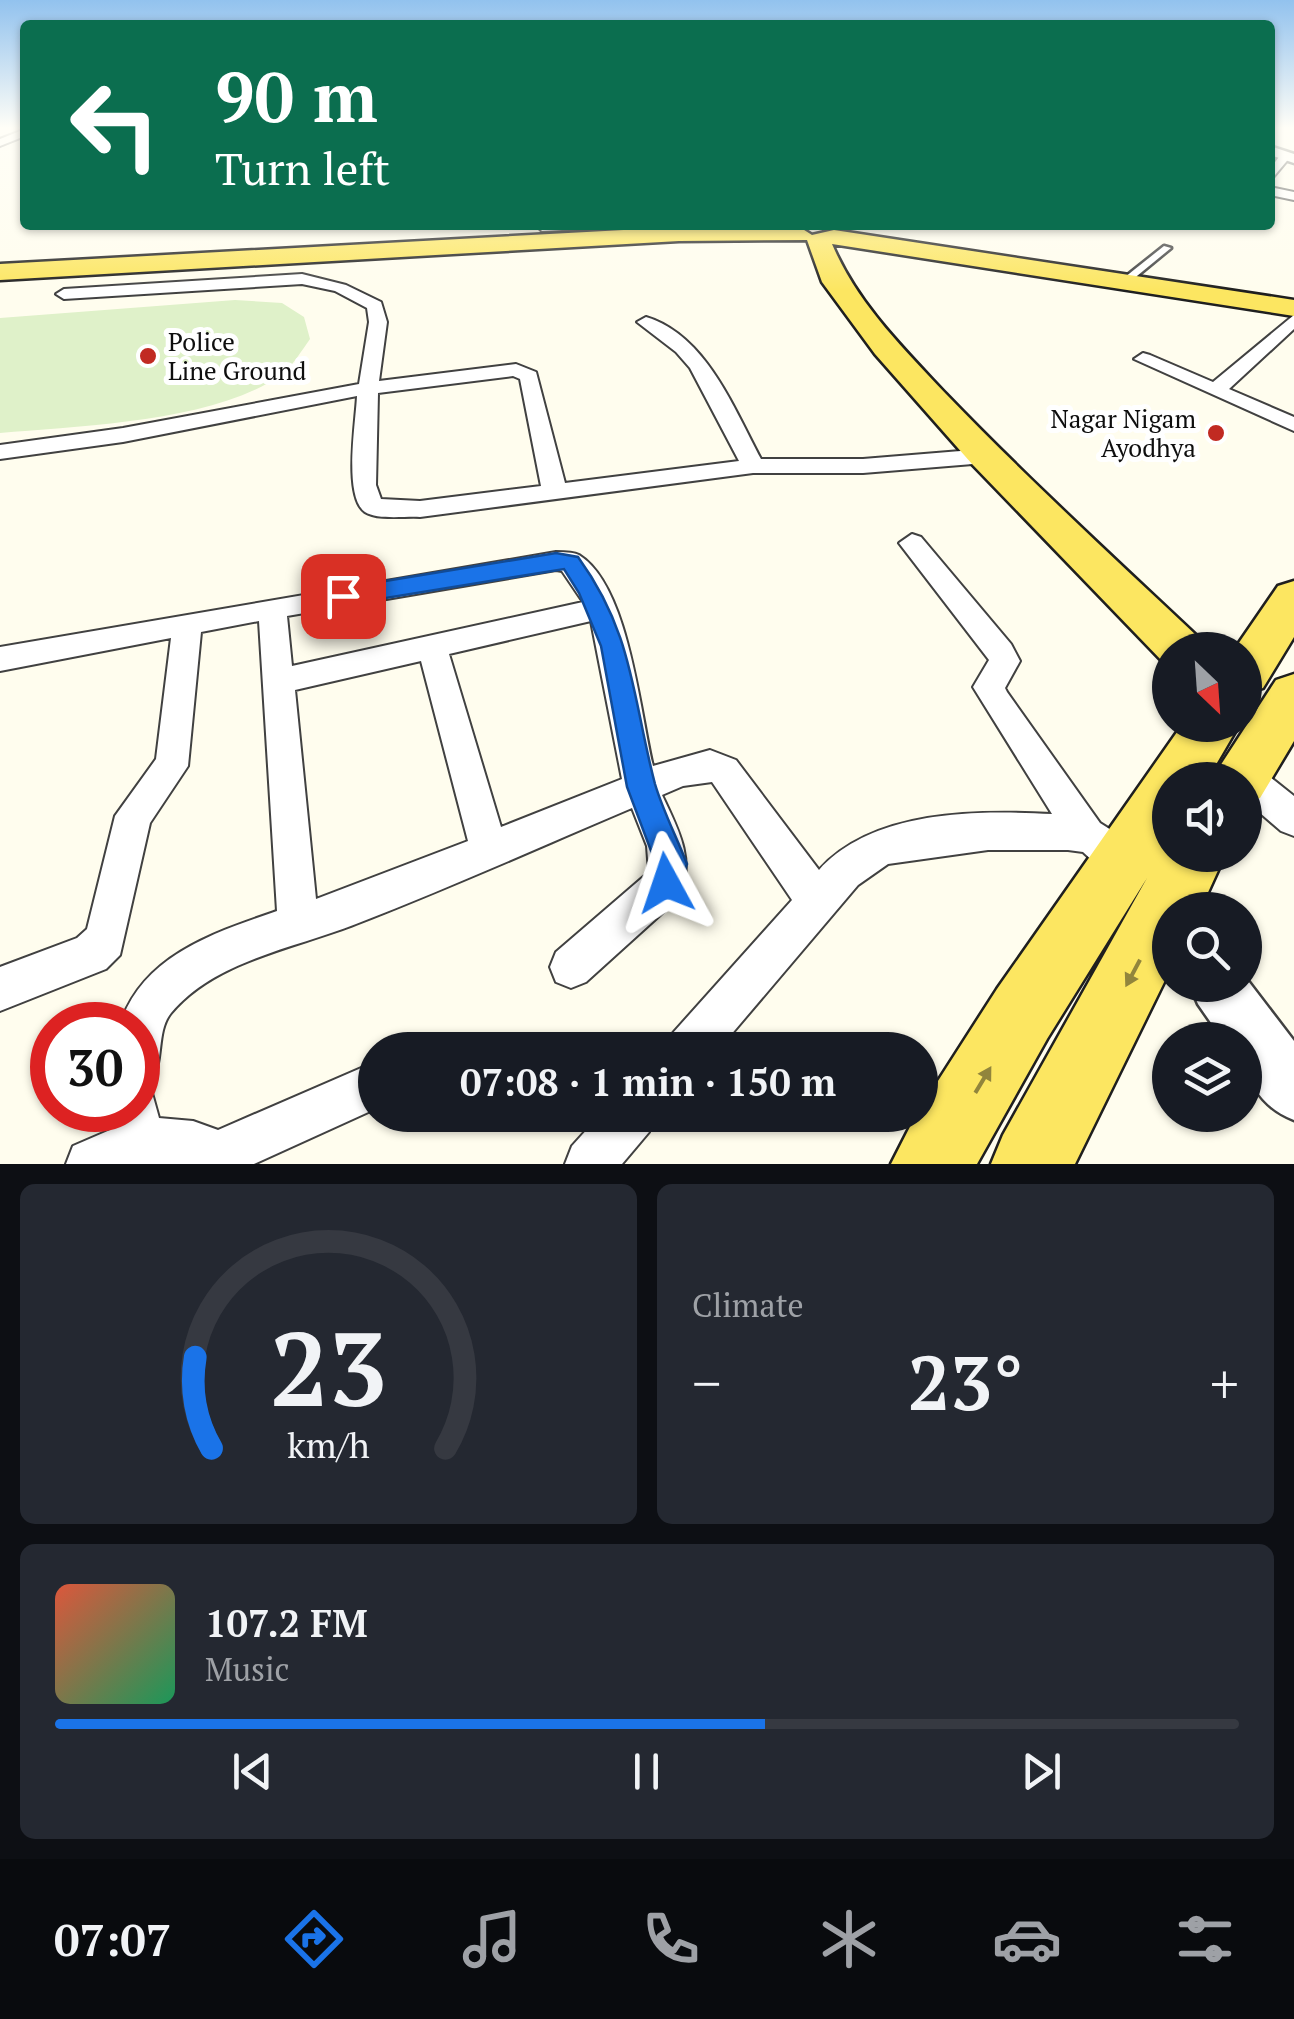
<!DOCTYPE html>
<html lang="en">
<head>
<meta charset="utf-8">
<style>
	body { margin:0; font-family:"PT Serif",serif; background:#242831; color:#f1f3f6; height:100vh; display:flex; flex-direction:column; font-size:38px; white-space:nowrap }
	* { box-sizing:border-box; margin:0 }
	p { font-size:32px; color:#9ea1a6 }
	.icon { flex:none; width:55px; height:55px; fill:none; stroke:currentColor; stroke-width:2; stroke-linecap:round; stroke-linejoin:round }
	.map { position:relative; height:1164px; overflow:hidden }
	.sheet { display:flex; flex-direction:column; gap:20px; padding:20px; background:#0d0f14; flex:1 }
	.sheet>* { flex:none }
	.top-card { position:absolute; left:20px; top:20px; width:1255px; height:210px; border-radius:10px; box-shadow:0 2px 8px #0004; background:#0b6e4f; color:#fff; overflow:hidden }
	.needle { width:65px; rotate:155deg }
	.buttons { position:absolute; left:1152px; top:632px; display:grid; gap:20px }
	.buttons a { display:grid; place-items:center; width:110px; height:110px; border-radius:50%; background:#171b24; box-shadow:0 2px 8px #0004; font-size:50px }
	.speed { position:absolute; left:30px; top:1002px; display:flex; gap:20px; font-size:50px; font-weight:700; text-align:center }
	.speed>* { display:grid; place-content:center; width:130px; height:130px; border-radius:50%; background:#171b24; box-shadow:0 2px 8px #0004; line-height:1 }
	.speed .limit { border:15px solid #d22; background:#fff; color:#111 }
	.pin { position:absolute; display:grid; place-items:center; width:85px; height:85px; color:#fff; margin:-42px; border-radius:20px; box-shadow:0 5px 15px #0006 }
	.me { position:absolute; width:110px; margin:-55px; rotate:355deg; stroke-linejoin:round; filter:drop-shadow(0 0 8px #0008) }
	.turn { display:flex; align-items:center; gap:35px; height:210px; padding:0 30px; font-size:45px }
	.turn .icon { width:130px; height:130px; stroke-width:2.5 }
	.turn b { display:block; font-size:70px; line-height:85px }
	.big { font-size:75px; font-weight:800; line-height:1.1 }
	.sheet .widget { flex:1; display:flex; flex-direction:column; justify-content:center; gap:15px; min-width:0; padding:0 35px; border-radius:15px; background:#242831 }
	.sheet .dial { align-items:center; gap:0 }
	.dial svg { height:260px; overflow:visible; fill:none; stroke:#363941; stroke-width:7; stroke-linecap:round; text-anchor:middle }
	.dial text { fill:#f1f3f6; stroke:none }
	.song { display:flex; align-items:center; gap:30px }
	.cover { width:120px; height:120px; border-radius:15px; background:linear-gradient(135deg,hsl(10 70% 55%),hsl(150 70% 35%)) }
	.played { height:10px; border-radius:5px; background:linear-gradient(90deg,#1a73e8 60%,#363941 60%) }
	.keys { display:flex; justify-content:space-around; direction:ltr }
	.heat { display:flex; justify-content:space-between; align-items:center; font-size:55px; direction:ltr }
	.sheet .tiles { flex:1; display:grid; gap:20px; grid-template-columns:1fr 1fr }
	.widget:last-child { grid-column:span 2 }
	.trip { position:absolute; left:358px; top:1032px; width:580px; height:100px; border-radius:50px; background:#171b24; box-shadow:0 2px 8px #0004; font-weight:800; line-height:100px; text-align:center }
	.tab-bar { display:flex; height:160px; justify-content:space-around; align-items:center; background:#090b0e; color:#9ea1a6 }
	.tab-bar .icon { width:70px; height:70px }
	.tab-bar .selected { color:#1a73e8 }
	.tab-bar b { font-size:45px; color:#f1f3f6 }
	.map>svg:first-child { display:block }
</style>
</head>
<body>
<div class="map">
<svg width="1294" height="1164" viewBox="0 0 1294 1164">
	<rect width="100%" height="100%" fill="#fffdee"/>
	<path fill="#dff1c9" d="M235,300L282,303L304,317L310,339C302,350 292,367 281,375C214,422 81,426 0,433V318Z"/>
	<g fill="none" stroke-linecap="round" stroke-linejoin="round">
		<defs>
			<path id="service" d="M1164,246L1171,248L1126,285H1120V281Z"/>
			<g id="minor">
				<path d="M25,129V136L0,146V139Z"/>
				<path d="M1281,154L1291,156L1270,181V169Z"/>
				<path d="M1270,187L1294,192V200L1270,195Z"/>
				<path d="M536,225H589L582,229L542,231Z"/>
				<path d="M302,274L346,285L381,302L387,322L379,381L516,364L536,372L565,483L739,461L690,368L676,352L637,322L646,317C706,335 734,409 761,459H863L985,449L996,456L985,463L863,473H753L420,517C405,516 377,520 365,512C343,497 356,421 357,396L123,442L0,459V445L123,428L359,384L369,322L367,308L335,291L302,284L64,299L56,294L64,289ZM513,376L520,379L541,486L420,501L381,499L376,485L378,393Z"/>
				<path d="M1294,315V329L1229,389L1294,417V431L1134,359L1143,353L1150,355L1213,382Z"/>
				<path d="M912,534L921,537L1011,644L1020,661L1005,688L1007,692L1100,823L1127,840L1141,862L1136,875L1122,881L1108,875L1083,852L1068,850H988L888,864L858,885L718,1050H665L672,1034L792,900L712,782L683,786L662,795C678,829 695,859 680,897L586,982L571,988L556,982L550,967L556,952L649,872L647,846L632,808C540,847 449,888 356,924C296,948 215,960 171,1013C157,1030 163,1058 154,1078L138,1085V1025H120C142,956 213,933 277,911L259,621L201,632L188,766L150,823L120,955L106,969L0,1011V967L77,938L87,929L115,816L156,759L171,638L0,671V647L556,552C563,552 573,552 579,555C629,586 640,713 653,766L710,750L736,760L819,870C873,810 977,810 1052,814L973,687L989,660L899,543ZM556,570L562,571L583,602L292,666L287,616ZM591,621L622,779L501,827L449,654ZM421,661L468,841L316,899L295,690Z"/>
				<path d="M1243,760L1255,765L1294,796V836L1281,831L1245,800V780H1227L1231,765Z"/>
				<path d="M375,1062V1109L254,1164H66L73,1146L110,1130L111,1110H138V1087L152,1093L159,1118L193,1121L218,1130Z"/>
				<path d="M600,1115H656L649,1132L622,1164H565L572,1146Z"/>
			</g>
			<g id="tertiary">
				<path d="M1270,146L1294,154V163L1270,155Z"/>
				<path d="M1245,977L1294,1041V1120C1257,1105 1245,1078 1245,1040H1223L1198,1004L1190,985H1245Z"/>
			</g>
			<g id="primary">
				<path d="M679,227L801,228L812,235L834,230L1294,300V316L832,244C857,303 902,347 946,394C1027,478 1113,557 1198,637L1206,650H1170V666L1164,663L972,464L875,354L822,282L807,240L679,241L0,280V264Z"/>
				<path d="M1294,581V637L1263,688L1245,694V650H1234L1278,586Z"/>
				<path d="M1294,674V741L1260,798L1245,804V780H1211L1276,680Z"/>
				<path d="M1182,725H1239L1207,780H1170V855H1225L1200,910H1170V970L1075,1164H991L1003,1135L1147,878L1047,1039L977,1164H891L916,1115H920V1109L997,989Z"/>
			</g>
		</defs>
		<use href="#service" stroke="#414141" stroke-width="5"/>
		<use href="#minor" stroke="#414141" stroke-width="4"/>
		<use href="#tertiary" stroke="#414141" stroke-width="5"/>
		<use href="#primary" stroke="#1f1f1f" stroke-width="5"/>
		<use href="#service" fill="#fff" fill-rule="evenodd"/>
		<use href="#minor" fill="#fff" fill-rule="evenodd"/>
		<use href="#tertiary" fill="#fff" fill-rule="evenodd"/>
		<use href="#primary" fill="#fce661" fill-rule="evenodd"/>
	</g>
	<defs><path id="oneway-solid" d="M-6-.8H1V-3.2L6.5 0L1 3.2V.8H-6Z" transform="scale(2.5)"/></defs>
	<g fill="#91853c">
		<use href="#oneway-solid" transform="translate(1133 973) rotate(118)"/>
		<use href="#oneway-solid" transform="translate(983 1080) rotate(-59)"/>
	</g>
	<linearGradient id="sky" x2="0" y2="1"><stop stop-color="#92c2ee"/><stop offset="0.44" stop-color="#fffef7"/><stop offset="1" stop-color="#fffef7" stop-opacity="0"/></linearGradient>
	<rect width="1294" height="291" fill="url(#sky)"/>
	<path fill="#1a73e8" stroke="#114b97" stroke-width="2.5" d="M556,553L578,557C634,634 632,697 655,784C663,811 677,838 687,864L677,894L666,899L654,894L650,883L656,864L627,787L601,646L579,593L564,569L343,605L331,596L343,588Z"/>
	<g fill="#c12a22" stroke="#fff" stroke-width="4">
		<circle cx="148" cy="356" r="10"/>
		<circle cx="1216" cy="433" r="10"/>
	</g>
	<g text-anchor="middle" stroke-width="10" stroke-linejoin="round" paint-order="stroke">
		<g font-size="25" fill="#0e0e0e" stroke="#fff" text-anchor="start">
			<text x="168" y="351">Police<tspan x="168" dy="29">Line Ground</tspan></text>
			<text x="1196" y="428" text-anchor="end">Nagar Nigam<tspan x="1196" dy="29">Ayodhya</tspan></text>
		</g>
	</g>
</svg>
<div class="buttons">
<a><svg class="needle" viewBox="-14 -14 28 28"><path d="M0-13l5 13h-10z" fill="#e53935"/><path d="M0 13l5-13h-10z" fill="#9ea1a6"/></svg></a>
<a><svg class="icon" aria-label="sound" viewBox="0 0 24 24"><path d="M4 9h4l5-4v14l-5-4H4zM17 9q2 3 0 6"/></svg></a>
<a><svg class="icon" aria-label="search" viewBox="0 0 24 24"><circle cx="10" cy="10" r="6"/><path d="M15 15l6 6"/></svg></a>
<a><svg class="icon" aria-label="layers" viewBox="0 0 24 24"><path d="M12 4l9 5-9 5-9-5zM3 14l9 5 9-5"/></svg></a>
</div>
<div class="speed"><div class="limit">30</div></div>
<div class="pin" style="left:343px;top:596px;background:#d93025"><svg class="icon" aria-label="arrive" viewBox="0 0 24 24"><path d="M6 21V4h12l-3 4 3 4H6"/></svg></div>
<svg class="me" style="left:666px;top:883px" viewBox="-20 -20 40 40"><path d="M0-17L14 15 0 8-14 15z" fill="#1a73e8" stroke="#fff" stroke-width="4"/></svg>
<div class="trip">07:08 · 1 min · 150 m</div>
<div class="top-card">
<div class="turn"><svg class="icon" aria-label="left" viewBox="0 0 24 24"><path d="M17 20v-9H6M10 6l-5 5 5 5"/></svg><div><b>90 m</b>Turn left</div></div>
</div>
</div>
<section class="sheet">
<div class="tiles">
<div class="widget dial"><svg viewBox="0 0 100 80">
<path d="M14 69A42 42 0 1 1 86 69"/>
<path d="M14 69A42 42 0 0 1 9 41" stroke="#1a73e8"/>
<text x="50" y="56" font-size="32" font-weight="700">23</text>
<text x="50" y="72" font-size="11">km/h</text>
</svg></div>
<div class="widget"><p>Climate</p>
<div class="heat"><a>−</a><b class="big">23°</b><a>+</a></div>
</div>
<div class="widget">
<div class="song"><i class="cover"></i><div><b>107.2 FM</b><p>Music</p></div></div>
<div class="played"></div>
<div class="keys"><svg class="icon" aria-label="previous" viewBox="0 0 24 24"><path d="M18 5L8 12l10 7zM5 5v14"/></svg><svg class="icon" aria-label="pause" viewBox="0 0 24 24"><path d="M8 5v14M16 5v14"/></svg><svg class="icon" aria-label="next" viewBox="0 0 24 24"><path d="M6 5l10 7-10 7zM19 5v14"/></svg></div>
</div>
</div>
</section>
<nav class="tab-bar">
<b>07:07</b>
<svg class="icon selected" aria-label="directions" viewBox="0 0 24 24"><path d="M12 3l9 9-9 9-9-9zM9 14v-3h6M13 9l2 2-2 2"/></svg>
<svg class="icon" aria-label="music" viewBox="0 0 24 24"><path d="M9 18V5l10-2v13"/><circle cx="6" cy="18" r="3"/><circle cx="16" cy="16" r="3"/></svg>
<svg class="icon" aria-label="phone" viewBox="0 0 24 24"><path d="M5 4h4l2 5-3 2q2 4 5 5l2-3 5 2v4C11 20 4 13 5 4z"/></svg>
<svg class="icon" aria-label="climate" viewBox="0 0 24 24"><path d="M12 3v18M4 7l16 10M4 17L20 7"/></svg>
<svg class="icon" aria-label="car" viewBox="0 0 24 24"><path d="M5 17H2v-5l4-1 3-4h7l3 4 3 1v5h-3M9 17h6M6 11h13"/><circle cx="7" cy="17" r="2"/><circle cx="17" cy="17" r="2"/></svg>
<svg class="icon" aria-label="filters" viewBox="0 0 24 24"><path d="M4 7h16M4 17h16"/><circle cx="9" cy="7" r="2"/><circle cx="15" cy="17" r="2"/></svg>
</nav>
</body>
</html>
